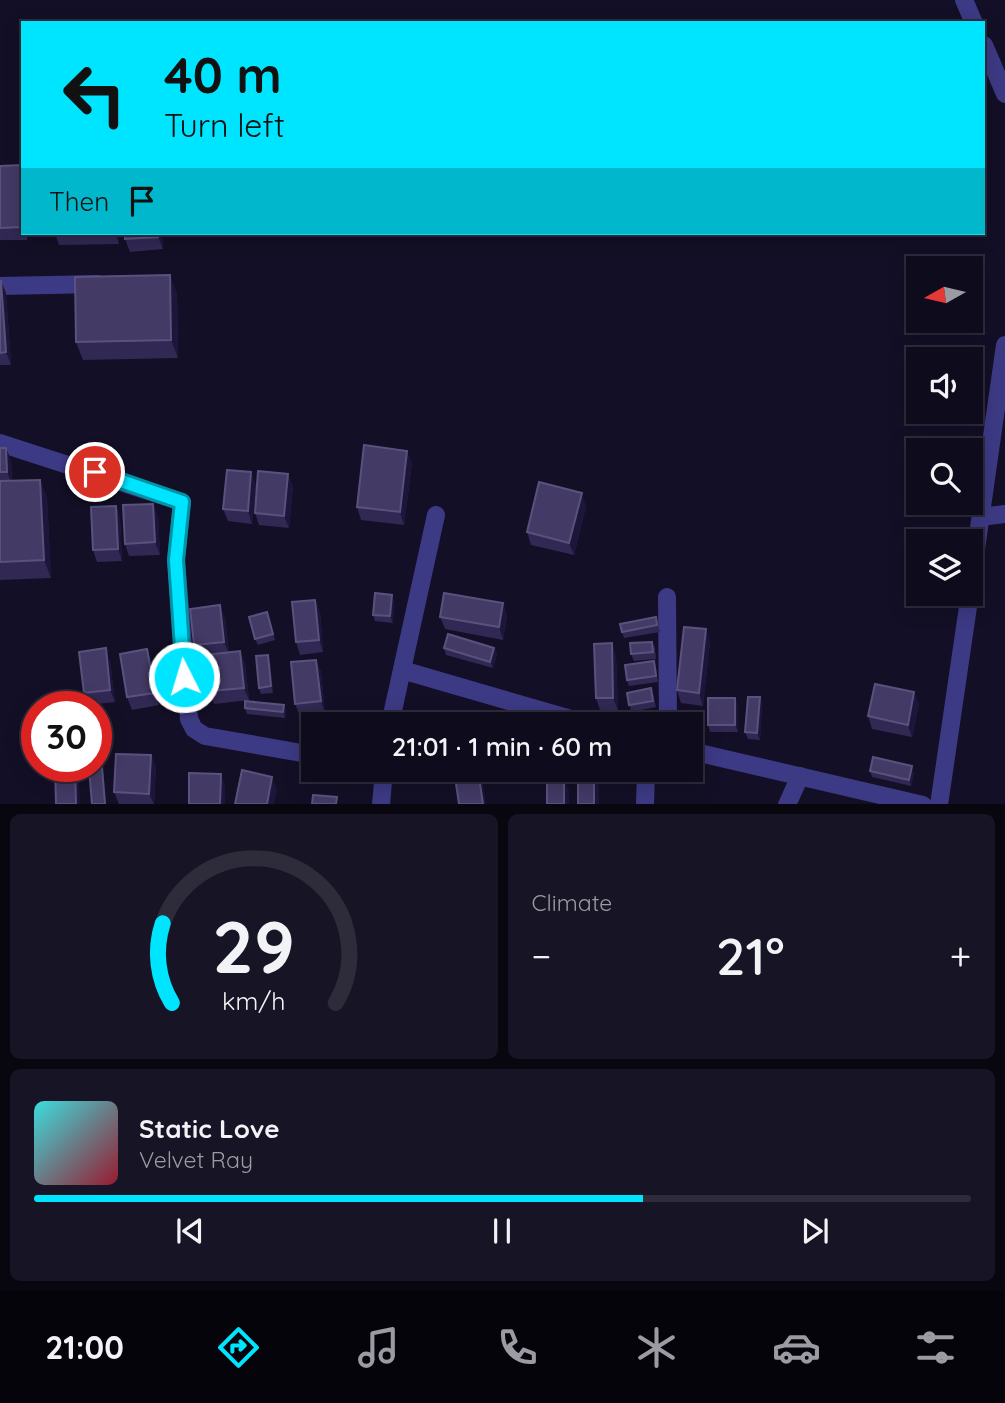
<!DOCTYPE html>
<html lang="en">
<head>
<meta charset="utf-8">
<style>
	body { margin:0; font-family:Quicksand,sans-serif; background:#171425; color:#f1f3f6; height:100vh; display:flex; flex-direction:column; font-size:26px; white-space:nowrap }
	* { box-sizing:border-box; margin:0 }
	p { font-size:23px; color:#9b9ba3 }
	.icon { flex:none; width:38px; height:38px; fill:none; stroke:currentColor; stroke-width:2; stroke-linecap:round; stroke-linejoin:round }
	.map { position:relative; height:804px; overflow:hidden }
	.panel { display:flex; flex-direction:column; gap:10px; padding:10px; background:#08060f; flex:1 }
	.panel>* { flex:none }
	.hud { position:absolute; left:21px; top:21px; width:964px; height:214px; border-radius:0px; box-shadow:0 4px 18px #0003,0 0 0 2px #2e2b3b; background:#00e5ff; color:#111; overflow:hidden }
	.needle { width:46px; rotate:262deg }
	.buttons { position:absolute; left:906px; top:256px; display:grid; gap:14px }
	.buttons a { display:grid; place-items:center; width:77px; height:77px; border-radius:0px; background:#0e0b1c; box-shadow:0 4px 18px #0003,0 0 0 2px #2e2b3b; font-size:35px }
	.speed { position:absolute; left:21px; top:691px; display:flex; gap:14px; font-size:35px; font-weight:700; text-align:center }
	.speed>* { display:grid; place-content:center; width:91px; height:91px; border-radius:50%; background:#0e0b1c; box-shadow:0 4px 18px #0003,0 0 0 2px #2e2b3b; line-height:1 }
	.speed .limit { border:10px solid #d22; background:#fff; color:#111 }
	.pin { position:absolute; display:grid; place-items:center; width:60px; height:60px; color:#fff; margin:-30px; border:4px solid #fff; border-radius:50%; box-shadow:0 2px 7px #0007 }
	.me { position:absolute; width:77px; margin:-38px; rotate:355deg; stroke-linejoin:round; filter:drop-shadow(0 0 5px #0008) }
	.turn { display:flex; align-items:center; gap:24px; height:147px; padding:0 28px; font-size:32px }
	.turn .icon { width:91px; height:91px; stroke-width:2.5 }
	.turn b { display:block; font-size:49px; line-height:60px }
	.then { display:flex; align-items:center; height:66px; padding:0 28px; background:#0003; gap:14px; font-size:26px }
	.big { font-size:52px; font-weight:600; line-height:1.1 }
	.panel .card { flex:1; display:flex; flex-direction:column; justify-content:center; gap:10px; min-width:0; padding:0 24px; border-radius:10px; background:#171425 }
	.panel .dial { align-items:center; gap:0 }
	.dial svg { height:182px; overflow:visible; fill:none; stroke:#2e2b3b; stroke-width:7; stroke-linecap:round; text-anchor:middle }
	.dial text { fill:#f1f3f6; stroke:none }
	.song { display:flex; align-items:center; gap:21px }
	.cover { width:84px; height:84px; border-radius:10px; background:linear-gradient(135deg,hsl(180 70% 55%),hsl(350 70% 35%)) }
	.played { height:7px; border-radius:4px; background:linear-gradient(90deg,#00e5ff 65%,#2e2b3b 65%) }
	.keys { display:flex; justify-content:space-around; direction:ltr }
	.heat { display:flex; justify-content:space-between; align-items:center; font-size:38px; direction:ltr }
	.panel .tiles { flex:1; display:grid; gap:10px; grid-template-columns:1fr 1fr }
	.card:last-child { grid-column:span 2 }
	.trip { position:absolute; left:301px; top:712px; width:402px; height:70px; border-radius:0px; background:#0e0b1c; box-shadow:0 4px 18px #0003,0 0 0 2px #2e2b3b; font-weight:600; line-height:70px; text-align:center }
	.menu { display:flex; height:112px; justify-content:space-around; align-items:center; background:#06040b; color:#9b9ba3 }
	.menu .icon { width:49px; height:49px }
	.menu .active { color:#00e5ff }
	.menu b { font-size:32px; color:#f1f3f6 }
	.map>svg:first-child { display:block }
</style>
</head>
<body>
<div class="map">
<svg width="1005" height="805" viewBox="0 0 1005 805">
	<rect width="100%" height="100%" fill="#130f26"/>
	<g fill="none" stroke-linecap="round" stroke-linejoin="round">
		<g stroke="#3d3a85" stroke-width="18">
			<path d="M964,0L974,23"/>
			<path d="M984,45L1005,94"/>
			<path d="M0,286L98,284"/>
			<path d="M0,443L182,502L176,560L189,719L194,729L205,736L313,755"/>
			<path d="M981,517L1005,514"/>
			<path d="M971,584L1005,345"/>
			<path d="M667,597L668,724"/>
			<path d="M402,670L588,724"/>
			<path d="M390,724L436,515"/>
			<path d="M691,751L923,805"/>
			<path d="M381,805L384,770"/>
			<path d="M645,805L646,770"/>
			<path d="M787,805L800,776"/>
			<path d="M939,805L970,593"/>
		</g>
	</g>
	<g fill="#312854">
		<path d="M21,165L23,170V233H27V240H0V166Z"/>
		<path d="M55,233H118L119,244L59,245Z"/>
		<path d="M162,233L163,249L130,252L125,239Z"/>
		<path d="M0,281L6,293L11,365H0Z"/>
		<path d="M177,293L178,358L83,360L76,342Z"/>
		<path d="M0,448L11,460L12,481L47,497L51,578L0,580Z"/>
		<path d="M412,463L404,525L361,520L357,507Z"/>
		<path d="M256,485L252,524L228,521L223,509Z"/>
		<path d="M293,486L289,528L259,525L255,513Z"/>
		<path d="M116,506L120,518L122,561L97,562L93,550Z"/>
		<path d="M586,506L574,555L531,545L527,532Z"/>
		<path d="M158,516L160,555L129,556L125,544Z"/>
		<path d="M315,600L320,612L323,652L300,655L296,642Z"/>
		<path d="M394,601L393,623L375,621L373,615Z"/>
		<path d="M503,603L507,616L503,640L445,629L440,617Z"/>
		<path d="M656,617L660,632L624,638L622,632Z"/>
		<path d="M225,618L229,652L240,651L245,663L249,700L214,704L210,691L206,657L198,658L194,645Z"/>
		<path d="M269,618L275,640L258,645L255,639Z"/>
		<path d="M710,641L703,706L681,703L677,690Z"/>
		<path d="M652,642L655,648L656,659L634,661L631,654Z"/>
		<path d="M444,648H494L497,654L493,668L446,655Z"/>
		<path d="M147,649L152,662L159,705L132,710L127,697Z"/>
		<path d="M616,656L618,710H600L596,698Z"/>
		<path d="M316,660L321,672L325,714L300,716L295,704Z"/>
		<path d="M110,661L115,702L88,705L84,693Z"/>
		<path d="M270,661L273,693L261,694L259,688Z"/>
		<path d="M654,661L656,668L658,682L629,686L627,680Z"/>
		<path d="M653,694L656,707L632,712L629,705Z"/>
		<path d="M760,697L762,704L760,740L748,739L745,732Z"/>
		<path d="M735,698L738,705V732H710L708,725Z"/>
		<path d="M919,704L912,737L872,729L868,716Z"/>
		<path d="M284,705L286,712L285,718L247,714L245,708Z"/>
		<path d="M151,755L156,767L154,804H119L114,792Z"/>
		<path d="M870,771L914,773L911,786L872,777Z"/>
	</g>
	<g fill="#1d163a">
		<path d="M21,165L23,170V228L22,227Z"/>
		<path d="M115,233H118L119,244Z"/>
		<path d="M158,233H162L163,249L158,237Z"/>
		<path d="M170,275L177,293L178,358L171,340Z"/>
		<path d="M1,281L6,293L11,365L6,352Z"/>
		<path d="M6,448L11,460L12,484L7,472Z"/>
		<path d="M407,451L412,463L404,525L400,512Z"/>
		<path d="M251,472L256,485L252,524L248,511Z"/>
		<path d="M288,474L293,486L289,528L284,516Z"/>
		<path d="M40,480L47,497L51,578L44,560Z"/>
		<path d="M582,493L586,506L574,555L569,543Z"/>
		<path d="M153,504L158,516L160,555L155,542Z"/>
		<path d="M116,506L120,518L122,561L118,549Z"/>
		<path d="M392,595L394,601L393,623L390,616Z"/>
		<path d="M315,600L320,612L323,652L319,640Z"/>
		<path d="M503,603L507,616L503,640L499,627Z"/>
		<path d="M220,605L225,618L229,654L224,642Z"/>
		<path d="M706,629L710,641L703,706L699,693Z"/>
		<path d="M612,643L616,656L618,710L613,698Z"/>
		<path d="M106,648L110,661L115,702L110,690Z"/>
		<path d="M494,648L497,654L493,668L490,662Z"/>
		<path d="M147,649L152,662L159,705L155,693Z"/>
		<path d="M240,651L245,663L249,700L244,688Z"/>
		<path d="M268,655L270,661L273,693L271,686Z"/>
		<path d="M316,660L321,672L325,714L321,701Z"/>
		<path d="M914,692L919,704L912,737L908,725Z"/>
		<path d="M760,697L762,704L760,740L757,733Z"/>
		<path d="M735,698L738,705V732L735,725Z"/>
		<path d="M284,705L286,712L285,718L283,712Z"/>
		<path d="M151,755L156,767L154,804L149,794Z"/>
		<path d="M75,766H76L79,775L80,804H76Z"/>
		<path d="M912,766L914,773L911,786L909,780Z"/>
		<path d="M102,767L104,774L106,804H105Z"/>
		<path d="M478,770H480L482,774L486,804H483Z"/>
		<path d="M594,771L599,783V804H594Z"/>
		<path d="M221,774L225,786V804H220Z"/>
		<path d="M272,777L277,789L274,804H267Z"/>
		<path d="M564,779L569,791V804H564Z"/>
	</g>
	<g fill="#433a66" stroke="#5a527e" stroke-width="2">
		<path d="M21,165L22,227L0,228V166Z"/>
		<path d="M125,233H158V237L125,239Z"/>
		<path d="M170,275L171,340L76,342L75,277Z"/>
		<path d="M0,281H1L6,352L0,353Z"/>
		<path d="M364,445L407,451L400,512L357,507Z"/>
		<path d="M0,448H6L7,472H0Z"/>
		<path d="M227,470L251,472L248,511L223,509Z"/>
		<path d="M258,471L288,474L284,516L255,513Z"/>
		<path d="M40,480L44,560L0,562V481Z"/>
		<path d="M539,482L582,493L569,543L527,532Z"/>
		<path d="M153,504L155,542L125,544L123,505Z"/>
		<path d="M116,506L118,549L93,550L91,507Z"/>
		<path d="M375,593L392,595L390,616L373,615Z"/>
		<path d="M444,593L503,603L499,627L440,617Z"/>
		<path d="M315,600L319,640L296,642L292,602Z"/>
		<path d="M220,605L224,642L194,645L190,609Z"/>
		<path d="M267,612L273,634L255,639L249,617Z"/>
		<path d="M656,617L657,625L622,632L620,624Z"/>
		<path d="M684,627L706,629L699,693L677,690Z"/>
		<path d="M448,634L494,648L490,662L444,648Z"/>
		<path d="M652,642L653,652L631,654L630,643Z"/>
		<path d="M612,643L613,698H596L594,644Z"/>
		<path d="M106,648L110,690L84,693L79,652Z"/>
		<path d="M147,649L155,693L127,697L120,654Z"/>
		<path d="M240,651L244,688L210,691L206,655Z"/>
		<path d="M268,655L271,686L259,688L256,656Z"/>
		<path d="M316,660L321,701L295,704L291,662Z"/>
		<path d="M654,661L656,676L627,680L625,665Z"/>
		<path d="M875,684L914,692L908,725L868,716Z"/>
		<path d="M651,688L653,701L629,705L627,693Z"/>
		<path d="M748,697H760L757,733L745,732Z"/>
		<rect x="708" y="698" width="27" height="27"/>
		<path d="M245,701L284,705L283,712L245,708Z"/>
		<path d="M116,754L151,755L149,794L114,792Z"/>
		<path d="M873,757L912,766L909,780L870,771Z"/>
		<path d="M55,766H75L76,804H56Z"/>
		<path d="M102,767L105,804H92L89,768Z"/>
		<path d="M242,770L272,777L267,804H235Z"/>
		<path d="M454,770H478L483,804H459Z"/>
		<rect x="578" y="771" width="16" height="33"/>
		<path d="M189,773L221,774L220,804H189Z"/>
		<rect x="547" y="779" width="17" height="25"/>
		<path d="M313,795L337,797L336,804H312Z"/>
	</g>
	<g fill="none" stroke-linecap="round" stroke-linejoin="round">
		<defs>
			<path id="route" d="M95,472L182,502L176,560L184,677"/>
		</defs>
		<use href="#route" stroke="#0095a6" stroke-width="18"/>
		<use href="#route" stroke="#00e5ff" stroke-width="12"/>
	</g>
</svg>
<div class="buttons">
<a><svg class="needle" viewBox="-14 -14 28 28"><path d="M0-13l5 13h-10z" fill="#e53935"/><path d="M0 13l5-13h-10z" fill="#9b9ba3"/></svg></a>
<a><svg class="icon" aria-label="sound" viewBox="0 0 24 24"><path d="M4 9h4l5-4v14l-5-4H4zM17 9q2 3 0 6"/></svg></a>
<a><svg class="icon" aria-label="search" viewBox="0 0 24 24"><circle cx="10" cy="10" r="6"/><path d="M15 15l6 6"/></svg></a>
<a><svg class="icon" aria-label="layers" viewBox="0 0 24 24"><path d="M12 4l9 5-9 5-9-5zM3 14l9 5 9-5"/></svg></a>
</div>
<div class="speed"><div class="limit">30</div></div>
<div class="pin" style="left:95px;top:472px;background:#d93025"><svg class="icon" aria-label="arrive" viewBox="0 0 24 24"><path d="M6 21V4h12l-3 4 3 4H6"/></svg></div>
<svg class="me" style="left:184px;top:677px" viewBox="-20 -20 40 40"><circle r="17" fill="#00e5ff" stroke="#fff" stroke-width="3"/><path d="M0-11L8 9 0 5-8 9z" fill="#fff"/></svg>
<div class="trip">21:01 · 1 min · 60 m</div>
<div class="hud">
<div class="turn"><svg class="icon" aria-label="left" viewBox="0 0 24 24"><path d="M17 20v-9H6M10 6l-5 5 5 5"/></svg><div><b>40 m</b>Turn left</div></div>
<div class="then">Then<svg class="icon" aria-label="arrive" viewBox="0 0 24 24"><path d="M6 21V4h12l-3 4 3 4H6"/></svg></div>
</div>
</div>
<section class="panel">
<div class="tiles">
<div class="card dial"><svg viewBox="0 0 100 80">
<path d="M14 69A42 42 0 1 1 86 69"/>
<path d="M14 69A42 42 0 0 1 10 34" stroke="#00e5ff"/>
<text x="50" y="56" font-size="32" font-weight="700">29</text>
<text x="50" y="72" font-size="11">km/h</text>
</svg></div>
<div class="card"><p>Climate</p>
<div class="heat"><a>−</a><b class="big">21°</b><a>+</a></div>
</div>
<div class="card">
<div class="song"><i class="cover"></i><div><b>Static Love</b><p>Velvet Ray</p></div></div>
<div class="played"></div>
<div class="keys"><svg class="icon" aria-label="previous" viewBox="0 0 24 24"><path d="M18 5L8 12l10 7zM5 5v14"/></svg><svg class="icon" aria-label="pause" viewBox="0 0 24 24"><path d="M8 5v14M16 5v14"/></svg><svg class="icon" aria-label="next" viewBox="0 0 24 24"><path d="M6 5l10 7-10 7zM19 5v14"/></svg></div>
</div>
</div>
</section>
<nav class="menu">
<b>21:00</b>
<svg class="icon active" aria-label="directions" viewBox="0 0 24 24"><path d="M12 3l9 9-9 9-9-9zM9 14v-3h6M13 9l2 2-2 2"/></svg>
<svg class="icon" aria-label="music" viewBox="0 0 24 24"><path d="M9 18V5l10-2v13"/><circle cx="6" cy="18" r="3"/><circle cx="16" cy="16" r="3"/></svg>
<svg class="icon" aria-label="phone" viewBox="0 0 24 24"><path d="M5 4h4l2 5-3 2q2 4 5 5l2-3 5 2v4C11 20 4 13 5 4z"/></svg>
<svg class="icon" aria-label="climate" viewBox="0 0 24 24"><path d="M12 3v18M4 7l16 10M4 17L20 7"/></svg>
<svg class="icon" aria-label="car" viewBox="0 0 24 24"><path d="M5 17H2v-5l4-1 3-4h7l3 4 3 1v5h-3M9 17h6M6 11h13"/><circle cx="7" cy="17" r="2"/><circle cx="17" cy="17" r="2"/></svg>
<svg class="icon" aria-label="filters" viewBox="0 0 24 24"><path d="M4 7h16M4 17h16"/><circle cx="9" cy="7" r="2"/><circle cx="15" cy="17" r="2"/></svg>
</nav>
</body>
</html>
